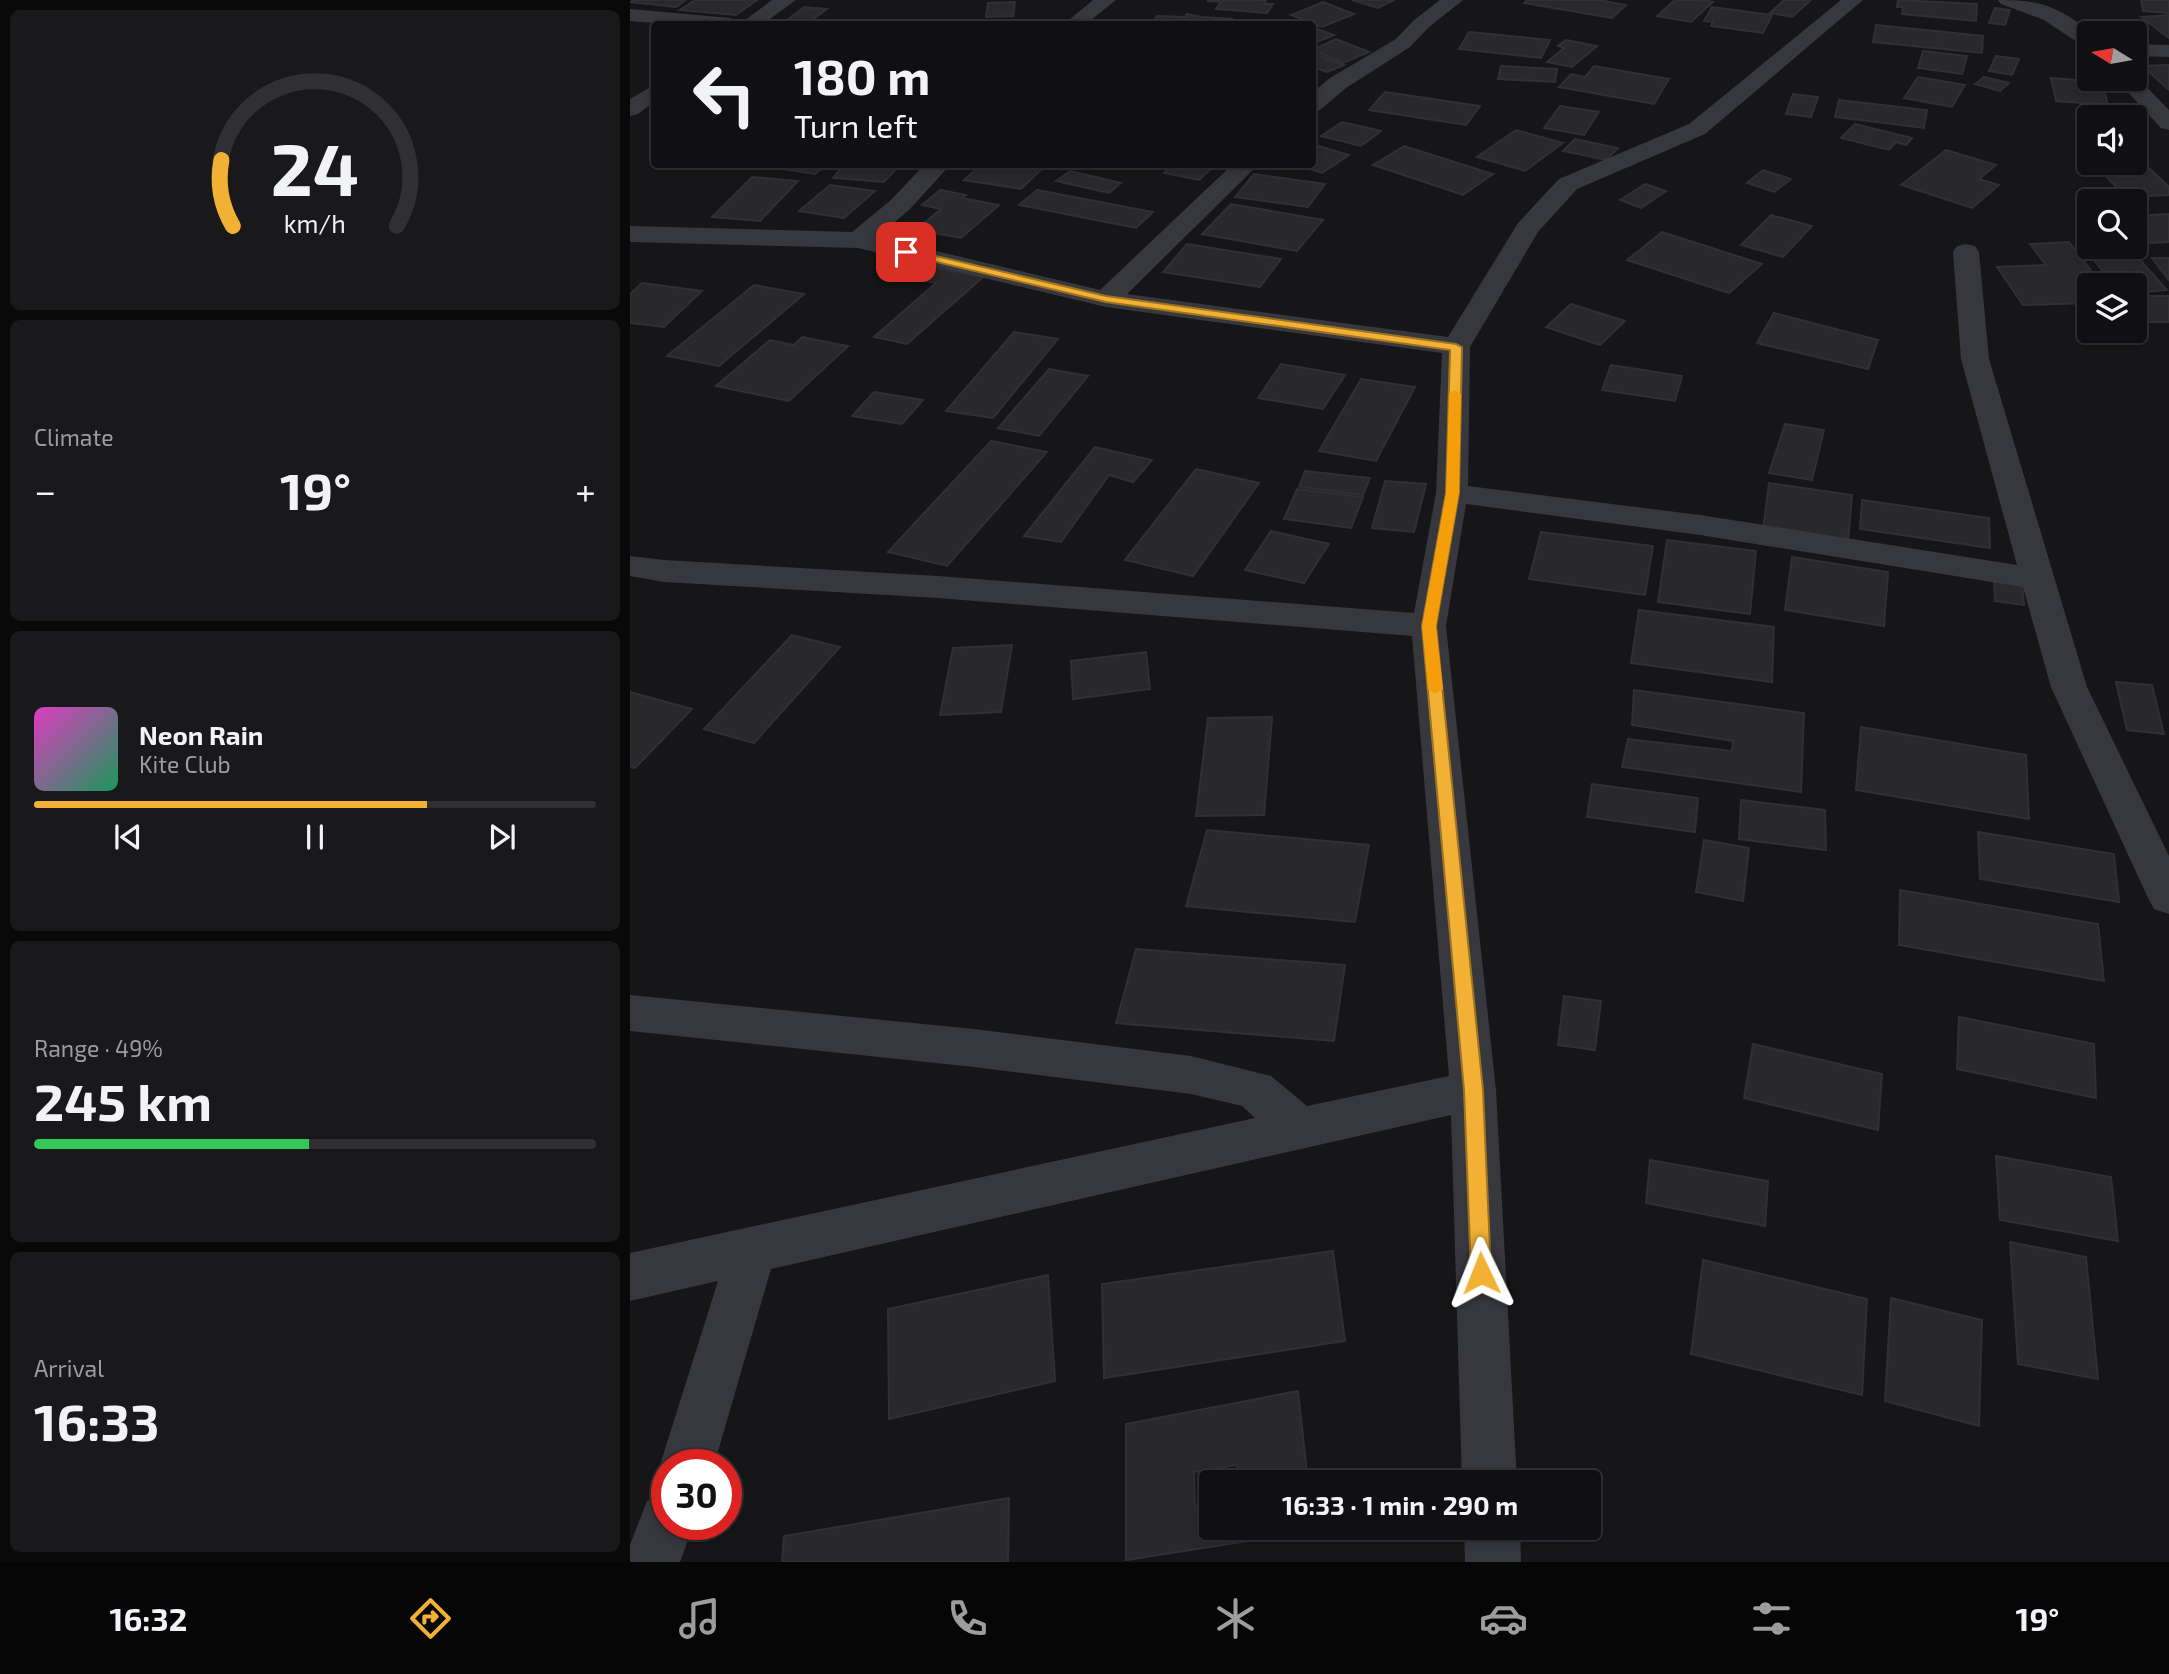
<!DOCTYPE html>
<html lang="en">
<head>
<meta charset="utf-8">
<style>
	body { margin:0; font-family:"Exo 2",sans-serif; background:#19191b; color:#f1f3f6; height:100vh; display:flex; flex-direction:column; font-size:26px; white-space:nowrap }
	* { box-sizing:border-box; margin:0 }
	p { font-size:23px; color:#9c9d9f }
	.icon { flex:none; width:38px; height:38px; fill:none; stroke:currentColor; stroke-width:2; stroke-linecap:round; stroke-linejoin:round }
	.map { position:relative; flex:1; overflow:hidden }
	.details { display:flex; flex-direction:column; gap:10px; padding:10px; background:#09090a; width:630px }
	.details>* { flex:none }
	.top-card { position:absolute; left:21px; top:21px; width:665px; height:147px; border-radius:7px; box-shadow:0 4px 10px #0003,0 0 0 2px #303032; background:#101012; color:#f1f3f6; overflow:hidden }
	.needle { width:46px; rotate:281deg }
	.controls { position:absolute; left:1447px; top:21px; display:grid; gap:14px }
	.controls a { display:grid; place-items:center; width:70px; height:70px; border-radius:7px; background:#101012; box-shadow:0 4px 10px #0003,0 0 0 2px #303032; font-size:35px }
	.speed { position:absolute; left:21px; top:1449px; display:flex; gap:14px; font-size:35px; font-weight:700; text-align:center }
	.speed>* { display:grid; place-content:center; width:91px; height:91px; border-radius:50%; background:#101012; box-shadow:0 4px 10px #0003,0 0 0 2px #303032; line-height:1 }
	.speed .limit { border:10px solid #d22; background:#fff; color:#111 }
	.pin { position:absolute; display:grid; place-items:center; width:60px; height:60px; color:#fff; margin:-30px; border-radius:14px; box-shadow:0 4px 10px #0006 }
	.me { position:absolute; width:77px; margin:-38px; rotate:358deg; stroke-linejoin:round; filter:drop-shadow(0 0 5px #0008) }
	.turn { display:flex; align-items:center; gap:24px; height:147px; padding:0 28px; font-size:32px }
	.turn .icon { width:91px; height:91px; stroke-width:2.5 }
	.turn b { display:block; font-size:49px; line-height:60px }
	.big { font-size:52px; font-weight:700; line-height:1.1 }
	.details .widget { flex:1; display:flex; flex-direction:column; justify-content:center; gap:10px; min-width:0; padding:0 24px; border-radius:10px; background:#19191b }
	.details .dial { align-items:center; gap:0 }
	.dial svg { height:182px; overflow:visible; fill:none; stroke:#303032; stroke-width:7; stroke-linecap:round; text-anchor:middle }
	.dial text { fill:#f1f3f6; stroke:none }
	.song { display:flex; align-items:center; gap:21px }
	.cover { width:84px; height:84px; border-radius:10px; background:linear-gradient(135deg,hsl(310 70% 55%),hsl(150 70% 35%)) }
	.played { height:7px; border-radius:4px; background:linear-gradient(90deg,#f2b134 70%,#303032 70%) }
	.keys { display:flex; justify-content:space-around; direction:ltr }
	.heat { display:flex; justify-content:space-between; align-items:center; font-size:38px; direction:ltr }
	.charge { height:10px; border-radius:5px; background:linear-gradient(90deg,#34c759 49%,#303032 0) }
	.trip { position:absolute; left:569px; top:1470px; width:402px; height:70px; border-radius:7px; background:#101012; box-shadow:0 4px 10px #0003,0 0 0 2px #303032; font-weight:700; line-height:70px; text-align:center }
	.dock { display:flex; height:112px; justify-content:space-around; align-items:center; background:#060607; color:#9c9d9f }
	.dock .icon { width:49px; height:49px }
	.dock .on { color:#f2b134 }
	.dock b { font-size:32px; color:#f1f3f6 }
	main { display:flex; flex:1; min-height:0 }
	.map>svg:first-child { display:block }
</style>
</head>
<body>
<main>
<section class="details">
<div class="widget dial"><svg viewBox="0 0 100 80">
<path d="M14 69A42 42 0 1 1 86 69"/>
<path d="M14 69A42 42 0 0 1 9 40" stroke="#f2b134"/>
<text x="50" y="56" font-size="32" font-weight="700">24</text>
<text x="50" y="72" font-size="11">km/h</text>
</svg></div>
<div class="widget"><p>Climate</p>
<div class="heat"><a>−</a><b class="big">19°</b><a>+</a></div>
</div>
<div class="widget">
<div class="song"><i class="cover"></i><div><b>Neon Rain</b><p>Kite Club</p></div></div>
<div class="played"></div>
<div class="keys"><svg class="icon" aria-label="previous" viewBox="0 0 24 24"><path d="M18 5L8 12l10 7zM5 5v14"/></svg><svg class="icon" aria-label="pause" viewBox="0 0 24 24"><path d="M8 5v14M16 5v14"/></svg><svg class="icon" aria-label="next" viewBox="0 0 24 24"><path d="M6 5l10 7-10 7zM19 5v14"/></svg></div>
</div>
<div class="widget"><p>Range · 49%</p><b class="big">245 km</b><div class="charge"></div></div>
<div class="widget"><p>Arrival</p><b class="big">16:33</b></div>
</section>
<div class="map">
<svg width="1539" height="1562" viewBox="0 0 1539 1562">
	<rect width="100%" height="100%" fill="#161618"/>
	<g fill="#29292c" stroke="#303034" stroke-width="2">
		<path d="M4,0H56L46,7L0,2Z"/>
		<path d="M65,0H127L106,15L50,10Z"/>
		<path d="M636,0L634,4H643L637,13L586,9L591,2L577,1Z"/>
		<path d="M722,0H764L748,8Z"/>
		<path d="M897,0H969L996,5L982,18L894,3Z"/>
		<path d="M1045,0H1071L1083,2L1061,22L1027,16Z"/>
		<path d="M1154,0H1181L1162,17L1140,13Z"/>
		<path d="M1268,0L1347,4L1346,21L1272,14L1273,7H1267Z"/>
		<path d="M1511,0H1539V13L1513,11Z"/>
		<path d="M385,2L383,16L356,17L358,3Z"/>
		<path d="M693,2L724,14L692,27L661,15Z"/>
		<path d="M174,7L197,9L178,23L156,21Z"/>
		<path d="M1082,7L1142,15L1133,33L1081,26L1083,22L1074,21Z"/>
		<path d="M1365,8L1380,10L1375,25L1359,23Z"/>
		<path d="M557,14L572,17L602,19L599,24H521L527,16L555,17Z"/>
		<path d="M1539,15V38L1511,17Z"/>
		<path d="M1246,25L1353,36L1352,53L1243,42Z"/>
		<path d="M682,27L704,35L682,44Z"/>
		<path d="M839,32L920,40L911,58L829,49Z"/>
		<path d="M706,39L739,52L713,63L682,50Z"/>
		<path d="M936,40L967,46L942,67L917,62L934,48L928,46Z"/>
		<path d="M1293,51L1337,56L1332,74L1288,68Z"/>
		<path d="M682,53L714,65L697,72L682,67Z"/>
		<path d="M1366,56L1389,59L1382,75L1359,71Z"/>
		<path d="M1539,65V90L1512,66Z"/>
		<path d="M871,66L927,69L925,82L868,79Z"/>
		<path d="M964,66L1039,79L1024,104L929,87L941,74L955,77Z"/>
		<path d="M1288,77L1335,85L1322,107L1274,98Z"/>
		<path d="M1354,77L1379,83L1370,91L1345,84Z"/>
		<path d="M1421,78L1472,82L1478,105L1426,101Z"/>
		<path d="M755,92L850,106L836,125L739,110Z"/>
		<path d="M1163,94L1188,97L1181,117L1156,114Z"/>
		<path d="M1209,100L1297,110L1294,128L1205,117Z"/>
		<path d="M930,106L969,112L954,135L914,128Z"/>
		<path d="M712,122L751,131L731,146L691,136Z"/>
		<path d="M1225,124L1282,138L1276,145L1266,142L1259,150L1211,138Z"/>
		<path d="M886,130L933,143L895,171L847,157Z"/>
		<path d="M945,139L988,148L976,160L933,151Z"/>
		<path d="M682,144L719,155L692,173L663,164H682Z"/>
		<path d="M774,146L863,174L833,195L743,165Z"/>
		<path d="M1316,150L1366,165L1349,179L1369,185L1342,208L1271,185Z"/>
		<path d="M151,164H197L185,174L146,168Z"/>
		<path d="M215,164H265L270,165L254,182L203,178Z"/>
		<path d="M352,164H396L414,167L391,189L334,180Z"/>
		<path d="M543,164H586L569,180L534,173Z"/>
		<path d="M1518,167L1539,187V195L1496,197L1470,170Z"/>
		<path d="M1133,170L1161,179L1144,192L1117,183Z"/>
		<path d="M440,171L491,183L479,193L426,181Z"/>
		<path d="M624,174L695,184L678,207L605,197Z"/>
		<path d="M122,177L168,181L130,221L82,217Z"/>
		<path d="M1015,184L1036,191L1011,208L990,200Z"/>
		<path d="M200,185L245,191L214,218L169,211Z"/>
		<path d="M310,190L336,195L332,198L369,205L331,238L286,230L311,209L292,205Z"/>
		<path d="M407,190L523,212L506,228L389,205Z"/>
		<path d="M601,204L693,220L667,251L572,234Z"/>
		<path d="M1539,214V242L1505,244V216Z"/>
		<path d="M1141,215L1182,226L1153,257L1111,245Z"/>
		<path d="M1032,232L1132,264L1099,293L997,260Z"/>
		<path d="M1439,242L1472,285H1460V303L1393,305L1367,267L1416,265L1400,244Z"/>
		<path d="M557,244L651,259L630,287L533,272Z"/>
		<path d="M1503,252L1537,290L1505,293V285H1484L1459,254Z"/>
		<path d="M1522,258H1539V280Z"/>
		<path d="M287,264L353,277L277,344L244,337L306,283L272,276Z"/>
		<path d="M12,283L72,291L34,327L0,323V294Z"/>
		<path d="M124,285L174,294L89,366L37,356Z"/>
		<rect x="1505" y="296" width="34" height="26"/>
		<path d="M941,304L995,321L970,345L916,327Z"/>
		<path d="M1144,313L1248,340L1238,369L1127,343Z"/>
		<path d="M384,332L428,339L363,418L316,411Z"/>
		<path d="M172,337L218,346L159,401L86,386L140,340L164,345Z"/>
		<path d="M651,364L715,375L693,409L628,398Z"/>
		<path d="M981,365L1052,376L1045,401L972,390Z"/>
		<path d="M419,369L458,376L409,436L368,428Z"/>
		<path d="M731,379L785,387L746,461L689,451Z"/>
		<path d="M244,392L293,400L272,424L222,416Z"/>
		<path d="M1155,424L1194,430L1182,480L1139,473Z"/>
		<path d="M361,441L417,452L317,566L258,552Z"/>
		<path d="M465,447L522,460L503,482L479,475L431,542L394,536Z"/>
		<path d="M566,469L629,483L563,576L495,560Z"/>
		<path d="M675,471L740,478L733,495L669,487Z"/>
		<path d="M755,481L796,484L784,532L742,528Z"/>
		<path d="M1139,483L1222,495L1218,542L1133,530Z"/>
		<path d="M667,489L733,497L721,528L654,519Z"/>
		<path d="M1232,500L1359,518L1360,548L1230,529Z"/>
		<path d="M641,531L699,544L674,583L615,570Z"/>
		<path d="M911,532L1023,546L1015,595L899,579Z"/>
		<path d="M1037,540L1126,551L1120,614L1028,602Z"/>
		<path d="M1162,557L1258,572L1254,626L1155,610Z"/>
		<path d="M1364,580L1392,584L1394,605L1365,601Z"/>
		<path d="M1009,610L1144,627L1142,682L1001,663Z"/>
		<path d="M162,635L210,647L124,743L74,729Z"/>
		<path d="M382,645L371,712L310,715L323,648Z"/>
		<path d="M516,652L520,689L443,699L441,661Z"/>
		<path d="M1486,682L1522,685L1534,734L1497,730Z"/>
		<path d="M1004,690L1174,713L1171,792L992,767L998,739L1102,751L1103,741L1002,725Z"/>
		<path d="M0,692L62,709L5,768L0,767Z"/>
		<path d="M642,717L634,815L566,816L578,718Z"/>
		<path d="M1231,727L1396,755L1399,819L1226,790Z"/>
		<path d="M962,784L1068,798L1065,832L957,817Z"/>
		<path d="M1111,800L1195,810L1196,850L1109,839Z"/>
		<path d="M577,830L739,845L725,922L556,906Z"/>
		<path d="M1348,832L1484,854L1489,902L1350,879Z"/>
		<path d="M1074,840L1119,848L1113,901L1066,892Z"/>
		<path d="M1270,890L1468,924L1474,981L1269,945Z"/>
		<path d="M506,949L715,965L704,1041L486,1023Z"/>
		<path d="M934,996L971,1001L965,1050L928,1045Z"/>
		<path d="M1329,1017L1464,1044L1466,1098L1327,1069Z"/>
		<path d="M1123,1044L1252,1074L1248,1130L1114,1098Z"/>
		<path d="M1366,1156L1481,1177L1488,1241L1370,1220Z"/>
		<path d="M1020,1160L1138,1181L1135,1226L1016,1203Z"/>
		<path d="M1380,1242L1456,1257L1468,1379L1388,1364Z"/>
		<path d="M703,1251L715,1341L474,1378L472,1284Z"/>
		<path d="M1073,1260L1237,1299L1232,1395L1061,1354Z"/>
		<path d="M418,1275L425,1381L259,1419L258,1309Z"/>
		<path d="M1261,1298L1352,1320L1349,1426L1255,1401Z"/>
		<path d="M668,1391L678,1482H608L607,1465L564,1472L565,1506L581,1503V1528H683V1531L496,1560V1424Z"/>
		<path d="M379,1498L378,1562H152L154,1536Z"/>
	</g>
	<g fill="none" stroke-linecap="round" stroke-linejoin="round">
		<g fill="#37383d" fill-rule="evenodd">
			<path d="M142,0H166L133,24H37L0,21V9L100,18L110,24Z"/>
			<path d="M463,0H486L456,24H434Z"/>
			<path d="M810,0H833L798,28L780,47L716,88L690,110L682,112V93L700,78L766,39L784,20Z"/>
			<path d="M1211,0H1233L1075,134L947,189L908,232L840,347L838,486L1070,515L1387,565L1331,359L1323,252L1327,246L1336,244L1345,246L1349,252L1359,359L1457,687L1539,856V914L1524,909L1518,898L1421,687L1393,587L1070,535L836,504L816,626L866,1090L887,1482H832L821,1115L141,1269L84,1465H37V1482L30,1465L88,1281L0,1301V1253L625,1118L612,1106L561,1094L344,1067L0,1031V995L344,1029L561,1056L641,1076L677,1106L819,1076L782,636L308,598L34,582L0,576V556L34,560L308,576L784,613L806,493L812,353L476,307L228,248L0,242V226L222,232L261,200L295,164H321L279,210L247,237L470,290L603,164H629L497,294L818,337L888,223L929,179L1059,124Z"/>
			<path d="M1368,0C1412,0 1427,6 1462,33H1460V48L1453,46L1414,20L1371,4Z"/>
			<path d="M1505,44L1539,45V57L1505,56Z"/>
			<path d="M1505,75L1539,110V130L1531,128L1486,79H1505Z"/>
			<path d="M24,85V102L8,114L0,116V99Z"/>
			<path d="M37,1493V1524H64L50,1562H0V1545L17,1501Z"/>
			<path d="M834,1528H890L891,1562H835Z"/>
		</g>
	</g>
	<path fill="#f2b134" stroke="#9d7322" stroke-width="2" d="M276,249L476,296L826,344L832,347L829,493L806,626L853,1090L861,1273L858,1280L851,1283L844,1280L841,1273L834,1090L792,626L816,493L820,350L476,302L273,254V250Z"/>
	<path fill="#f59e0b" d="M825,390L831,394L829,493L806,626L813,689L805,694L798,689L792,626L816,493L819,394Z"/>
</svg>
<div class="controls">
<a><svg class="needle" viewBox="-14 -14 28 28"><path d="M0-13l5 13h-10z" fill="#e53935"/><path d="M0 13l5-13h-10z" fill="#9c9d9f"/></svg></a>
<a><svg class="icon" aria-label="sound" viewBox="0 0 24 24"><path d="M4 9h4l5-4v14l-5-4H4zM17 9q2 3 0 6"/></svg></a>
<a><svg class="icon" aria-label="search" viewBox="0 0 24 24"><circle cx="10" cy="10" r="6"/><path d="M15 15l6 6"/></svg></a>
<a><svg class="icon" aria-label="layers" viewBox="0 0 24 24"><path d="M12 4l9 5-9 5-9-5zM3 14l9 5 9-5"/></svg></a>
</div>
<div class="speed"><div class="limit">30</div></div>
<div class="pin" style="left:276px;top:252px;background:#d93025"><svg class="icon" aria-label="arrive" viewBox="0 0 24 24"><path d="M6 21V4h12l-3 4 3 4H6"/></svg></div>
<svg class="me" style="left:851px;top:1273px" viewBox="-20 -20 40 40"><path d="M0-17L14 15 0 8-14 15z" fill="#f2b134" stroke="#fff" stroke-width="4"/></svg>
<div class="trip">16:33 · 1 min · 290 m</div>
<div class="top-card">
<div class="turn"><svg class="icon" aria-label="left" viewBox="0 0 24 24"><path d="M17 20v-9H6M10 6l-5 5 5 5"/></svg><div><b>180 m</b>Turn left</div></div>
</div>
</div>
</main>
<nav class="dock">
<b>16:32</b>
<svg class="icon on" aria-label="directions" viewBox="0 0 24 24"><path d="M12 3l9 9-9 9-9-9zM9 14v-3h6M13 9l2 2-2 2"/></svg>
<svg class="icon" aria-label="music" viewBox="0 0 24 24"><path d="M9 18V5l10-2v13"/><circle cx="6" cy="18" r="3"/><circle cx="16" cy="16" r="3"/></svg>
<svg class="icon" aria-label="phone" viewBox="0 0 24 24"><path d="M5 4h4l2 5-3 2q2 4 5 5l2-3 5 2v4C11 20 4 13 5 4z"/></svg>
<svg class="icon" aria-label="climate" viewBox="0 0 24 24"><path d="M12 3v18M4 7l16 10M4 17L20 7"/></svg>
<svg class="icon" aria-label="car" viewBox="0 0 24 24"><path d="M5 17H2v-5l4-1 3-4h7l3 4 3 1v5h-3M9 17h6M6 11h13"/><circle cx="7" cy="17" r="2"/><circle cx="17" cy="17" r="2"/></svg>
<svg class="icon" aria-label="filters" viewBox="0 0 24 24"><path d="M4 7h16M4 17h16"/><circle cx="9" cy="7" r="2"/><circle cx="15" cy="17" r="2"/></svg>
<b>19°</b>
</nav>
</body>
</html>
